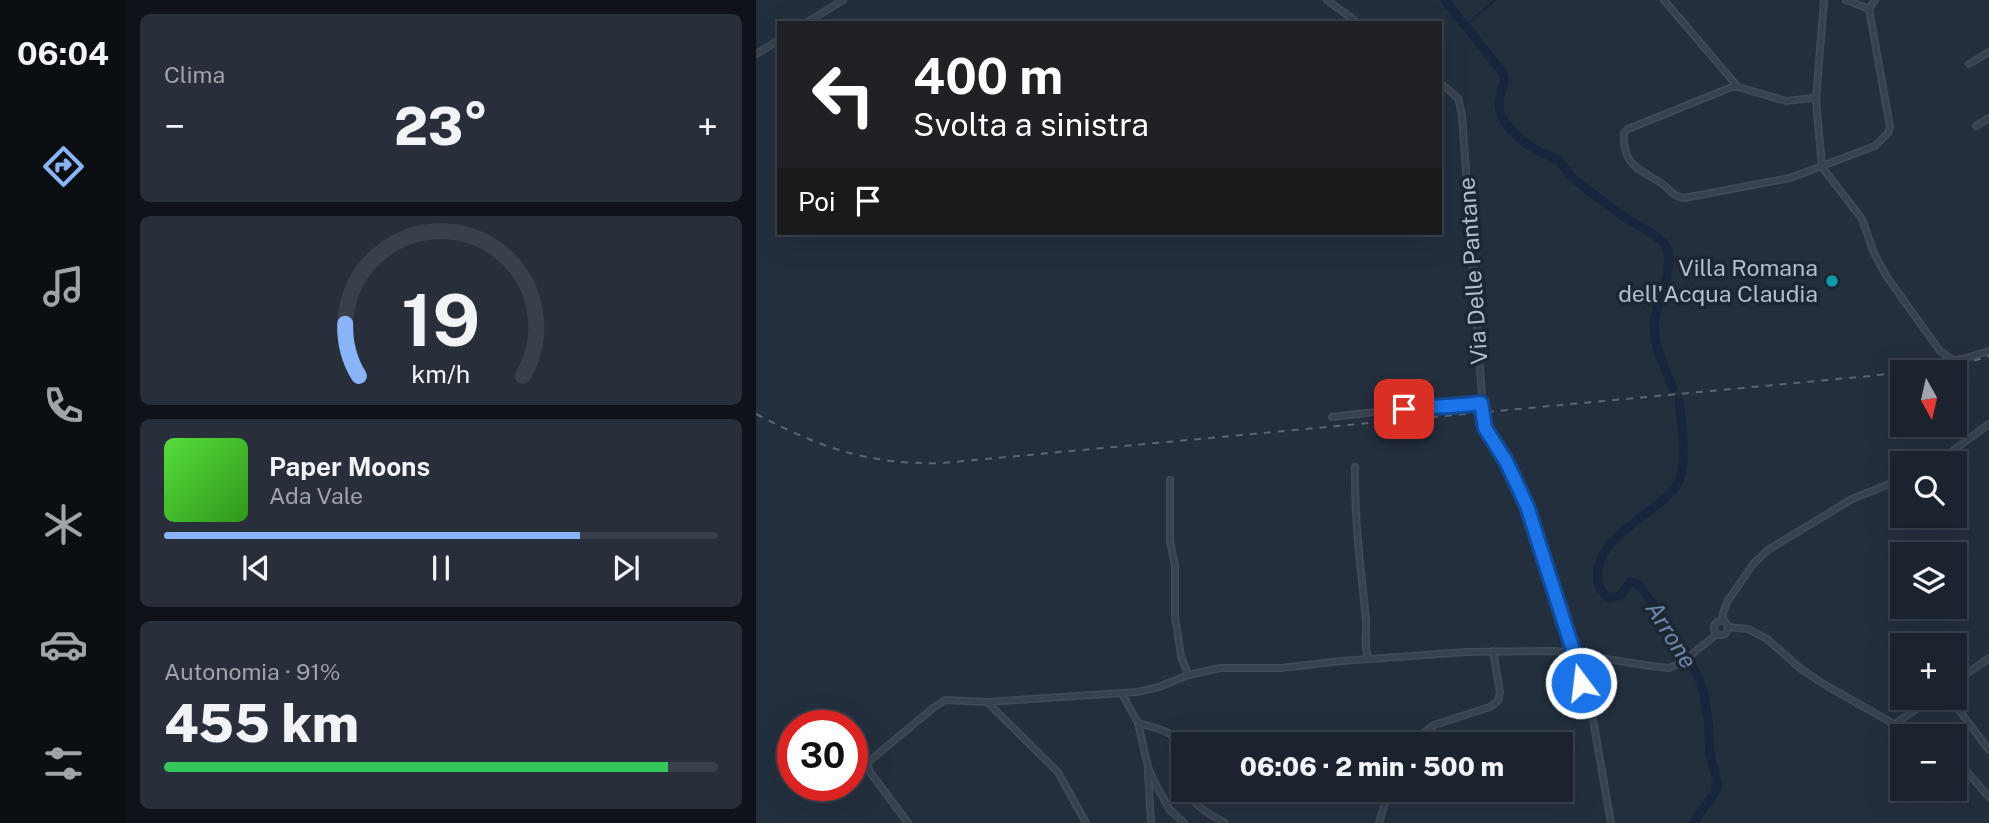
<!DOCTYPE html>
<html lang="it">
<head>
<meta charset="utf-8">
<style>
	body { margin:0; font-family:"Public Sans",sans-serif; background:#282f3a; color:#f1f3f6; height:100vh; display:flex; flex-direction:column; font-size:26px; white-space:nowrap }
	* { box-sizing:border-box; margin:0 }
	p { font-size:23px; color:#a0a4aa }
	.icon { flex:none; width:38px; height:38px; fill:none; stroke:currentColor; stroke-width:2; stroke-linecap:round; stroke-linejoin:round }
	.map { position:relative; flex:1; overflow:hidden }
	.panel { display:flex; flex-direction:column; gap:14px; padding:14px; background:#0f1319; width:630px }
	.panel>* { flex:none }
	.top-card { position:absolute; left:21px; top:21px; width:665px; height:214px; border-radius:0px; box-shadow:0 7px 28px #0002,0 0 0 2px #39404a; background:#202124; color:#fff; overflow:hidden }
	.needle { width:46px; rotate:172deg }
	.fabs { position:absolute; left:1134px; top:360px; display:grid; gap:14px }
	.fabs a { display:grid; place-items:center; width:77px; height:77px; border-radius:0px; background:#1b232e; box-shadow:0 7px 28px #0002,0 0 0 2px #39404a; font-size:35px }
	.speed { position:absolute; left:21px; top:710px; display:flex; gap:14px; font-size:35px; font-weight:700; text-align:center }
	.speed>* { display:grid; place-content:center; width:91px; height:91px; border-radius:50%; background:#1b232e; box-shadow:0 7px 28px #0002,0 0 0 2px #39404a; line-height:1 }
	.speed .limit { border:10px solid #d22; background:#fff; color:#111 }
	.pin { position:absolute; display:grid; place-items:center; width:60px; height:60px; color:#fff; margin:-30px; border-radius:14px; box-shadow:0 4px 10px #0006 }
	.me { position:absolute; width:77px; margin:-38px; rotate:345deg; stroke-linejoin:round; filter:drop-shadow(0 0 5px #0008) }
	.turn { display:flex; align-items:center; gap:24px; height:147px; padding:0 21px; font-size:32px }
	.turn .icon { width:91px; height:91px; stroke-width:2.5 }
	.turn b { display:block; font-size:49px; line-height:60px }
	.then { display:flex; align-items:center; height:66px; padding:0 21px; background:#0003; gap:14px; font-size:26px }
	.big { font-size:52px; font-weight:800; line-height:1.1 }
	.panel .card { flex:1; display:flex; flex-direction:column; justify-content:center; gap:10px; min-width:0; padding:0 24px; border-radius:10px; background:#282f3a }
	.panel .dial { align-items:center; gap:0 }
	.dial svg { height:182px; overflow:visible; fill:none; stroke:#39404a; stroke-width:7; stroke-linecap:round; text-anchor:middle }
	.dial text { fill:#f1f3f6; stroke:none }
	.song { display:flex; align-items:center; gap:21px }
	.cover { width:84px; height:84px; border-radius:10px; background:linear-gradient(135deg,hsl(110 70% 55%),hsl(110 70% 35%)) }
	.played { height:7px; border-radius:4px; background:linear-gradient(90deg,#8ab4f8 75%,#39404a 75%) }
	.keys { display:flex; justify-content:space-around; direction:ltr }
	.heat { display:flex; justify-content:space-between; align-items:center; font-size:38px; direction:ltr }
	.charge { height:10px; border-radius:5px; background:linear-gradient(90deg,#34c759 91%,#39404a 0) }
	.trip { position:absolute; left:415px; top:732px; width:402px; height:70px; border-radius:0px; background:#1b232e; box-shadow:0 7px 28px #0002,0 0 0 2px #39404a; font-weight:800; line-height:70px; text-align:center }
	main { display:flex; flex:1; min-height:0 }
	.tabs { display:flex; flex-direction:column; width:126px; justify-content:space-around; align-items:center; background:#0b0e12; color:#a0a4aa }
	.tabs .icon { width:49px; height:49px }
	.tabs .active { color:#8ab4f8 }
	.tabs b { font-size:32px; color:#f1f3f6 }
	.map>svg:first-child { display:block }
</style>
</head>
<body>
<main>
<nav class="tabs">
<b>06:04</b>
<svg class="icon active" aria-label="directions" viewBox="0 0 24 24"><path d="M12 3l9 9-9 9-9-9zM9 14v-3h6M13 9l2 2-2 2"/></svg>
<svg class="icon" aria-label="music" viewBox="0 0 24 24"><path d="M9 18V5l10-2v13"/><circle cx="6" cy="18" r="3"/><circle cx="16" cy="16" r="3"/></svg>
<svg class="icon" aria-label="phone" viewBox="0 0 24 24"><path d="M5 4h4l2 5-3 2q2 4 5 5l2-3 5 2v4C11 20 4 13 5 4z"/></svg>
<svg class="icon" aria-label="climate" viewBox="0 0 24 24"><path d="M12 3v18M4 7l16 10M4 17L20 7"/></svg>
<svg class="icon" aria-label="car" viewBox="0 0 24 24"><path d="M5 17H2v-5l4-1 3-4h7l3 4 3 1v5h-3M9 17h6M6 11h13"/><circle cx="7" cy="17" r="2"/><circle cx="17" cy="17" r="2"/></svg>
<svg class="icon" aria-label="filters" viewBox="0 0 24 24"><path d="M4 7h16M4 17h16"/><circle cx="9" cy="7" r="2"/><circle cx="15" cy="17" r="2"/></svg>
</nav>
<section class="panel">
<div class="card"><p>Clima</p>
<div class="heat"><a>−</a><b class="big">23°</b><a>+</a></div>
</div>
<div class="card dial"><svg viewBox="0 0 100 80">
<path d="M14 69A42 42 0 1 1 86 69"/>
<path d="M14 69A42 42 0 0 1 8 46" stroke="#8ab4f8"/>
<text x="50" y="56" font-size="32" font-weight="700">19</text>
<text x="50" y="72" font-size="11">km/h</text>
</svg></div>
<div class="card">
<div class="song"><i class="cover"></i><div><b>Paper Moons</b><p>Ada Vale</p></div></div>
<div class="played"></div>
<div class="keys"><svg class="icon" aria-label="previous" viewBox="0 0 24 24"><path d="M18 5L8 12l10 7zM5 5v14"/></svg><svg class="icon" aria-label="pause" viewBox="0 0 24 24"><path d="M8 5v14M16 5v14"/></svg><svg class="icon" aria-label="next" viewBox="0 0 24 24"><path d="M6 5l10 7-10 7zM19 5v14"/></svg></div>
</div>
<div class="card"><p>Autonomia · 91%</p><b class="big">455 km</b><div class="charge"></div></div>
</section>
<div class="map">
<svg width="1233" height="823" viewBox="0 0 1233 823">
	<rect width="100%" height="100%" fill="#242f3e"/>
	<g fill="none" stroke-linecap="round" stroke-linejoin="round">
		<path stroke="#17263c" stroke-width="2" d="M709,26L739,0"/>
		<g stroke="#17263c" stroke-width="9">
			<path d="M689,0L747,73C752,88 738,96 745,114C752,131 770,145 786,153C791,155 797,157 801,159C807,163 810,171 815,176C831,191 852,205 870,218C882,227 900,232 909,245C922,266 898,303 898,327C899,349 909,369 917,388"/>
			<path d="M923,401C926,420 931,467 922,483C902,516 835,535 842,582C844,590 847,595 854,598L865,595L874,582H878L884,586L928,649L944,681L948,694L953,727L954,755L962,784L958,794L937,823"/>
		</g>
		<defs>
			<g id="minor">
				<path d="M571,0L602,23"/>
				<path d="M908,0L982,87"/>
				<path d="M1090,0L1113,9"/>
				<path d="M50,23L87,0"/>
				<path d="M0,54L23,40"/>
				<path d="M1213,64L1233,52"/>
				<path d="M684,83L702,98L706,115L728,425L750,461L771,506L816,647L818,661L833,704L838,725L855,823"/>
				<path d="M1060,99L1068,0"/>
				<path d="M1220,126L1233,118"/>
				<path d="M1066,167L1060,100L1057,98L1030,101L982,87H976L872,129L868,133C866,165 883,169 905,183C914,189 916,196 928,198L1034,178L1119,146L1132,133L1134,127L1113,9L1119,0"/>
				<path d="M1066,167L1106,219L1118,253L1131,277L1184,351L1197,360L1207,359L1233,351"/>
				<path d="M576,417L671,406L691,408L725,403"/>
				<path d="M1179,464L1233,424"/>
				<path d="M599,467C598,518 605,569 610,620C611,632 607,648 613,658"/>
				<path d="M414,480V541L419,566V616L425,656L432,675"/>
				<circle cx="965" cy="628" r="7"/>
				<path d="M967,621V613L971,602L998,563L1012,550L1096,499L1146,479"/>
				<path d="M973,627L992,629L1011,639L1045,669L1071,686L1161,737"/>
				<path d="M1199,682L1233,658"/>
				<path d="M366,694L382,723L392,767L400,785L414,810L428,823"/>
				<path d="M1194,698L1233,750"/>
				<path d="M232,703L302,772L330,823"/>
				<path d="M382,723C402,729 424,731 427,755"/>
				<path d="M1139,724L1176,698"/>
				<path d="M653,744L678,725L734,707L742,701L744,692L737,651"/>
				<path d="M1199,761L1206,766L1233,797"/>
				<path d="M392,771L395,823"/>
				<path d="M432,789C437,807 454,814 469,823"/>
				<path d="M152,823L114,772L111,763L177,708L189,700L231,702L381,692L403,687L432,675L464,668H525L586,661L711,652L800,651L895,666L913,668L925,663L961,634"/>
				<path d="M623,823L633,789"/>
			</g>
		</defs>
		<use href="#minor" stroke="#414a57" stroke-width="8"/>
		<use href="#minor" stroke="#38414e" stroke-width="4.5"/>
		<path stroke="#5a6575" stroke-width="2" stroke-dasharray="7 7" stroke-linecap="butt" d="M0,414C65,448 113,465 187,463L1114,376C1154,371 1195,369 1233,356"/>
	</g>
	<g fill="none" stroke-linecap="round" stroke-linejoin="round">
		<defs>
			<path id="route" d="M648,409C674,406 699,407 725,403L729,428L750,461L771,506L816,647L818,661L825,683"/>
		</defs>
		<use href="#route" stroke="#114b97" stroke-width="18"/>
		<use href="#route" stroke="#1a73e8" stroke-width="12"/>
	</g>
	<circle fill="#0f9aa8" stroke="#1d2633" stroke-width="2.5" cx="1076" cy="281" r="7"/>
	<g text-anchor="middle" stroke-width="7" stroke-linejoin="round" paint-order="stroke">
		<g font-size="23" fill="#b4bcc9" stroke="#1d2633" text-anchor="end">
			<text x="1062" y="276">Villa Romana<tspan x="1062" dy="26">dell'Acqua Claudia</tspan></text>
		</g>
		<g font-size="23" fill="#b4bcc9" stroke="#1d2633">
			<text transform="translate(717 271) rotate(-94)" y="8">Via Delle Pantane</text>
		</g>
		<g font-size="24" font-style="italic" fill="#6d86a8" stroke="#1d2633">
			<text transform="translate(915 635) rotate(58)" y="8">Arrone</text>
		</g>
	</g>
</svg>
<div class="fabs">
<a><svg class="needle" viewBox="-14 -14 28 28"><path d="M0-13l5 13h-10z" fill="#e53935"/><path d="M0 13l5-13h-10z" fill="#a0a4aa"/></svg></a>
<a><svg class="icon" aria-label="search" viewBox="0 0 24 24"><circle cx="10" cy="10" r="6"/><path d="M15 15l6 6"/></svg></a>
<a><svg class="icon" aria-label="layers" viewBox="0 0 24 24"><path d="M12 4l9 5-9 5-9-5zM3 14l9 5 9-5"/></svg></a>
<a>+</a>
<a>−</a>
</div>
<div class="speed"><div class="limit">30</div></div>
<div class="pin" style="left:648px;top:409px;background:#d93025"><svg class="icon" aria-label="arrive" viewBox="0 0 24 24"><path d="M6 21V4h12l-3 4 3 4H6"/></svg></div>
<svg class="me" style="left:825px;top:683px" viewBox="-20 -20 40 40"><circle r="17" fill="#1a73e8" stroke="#fff" stroke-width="3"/><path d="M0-11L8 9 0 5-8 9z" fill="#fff"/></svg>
<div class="trip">06:06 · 2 min · 500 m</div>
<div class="top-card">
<div class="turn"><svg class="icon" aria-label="left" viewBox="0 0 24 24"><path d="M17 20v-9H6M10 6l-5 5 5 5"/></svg><div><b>400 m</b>Svolta a sinistra</div></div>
<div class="then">Poi<svg class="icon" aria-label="arrive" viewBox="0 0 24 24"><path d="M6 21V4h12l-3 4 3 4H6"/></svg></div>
</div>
</div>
</main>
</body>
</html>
